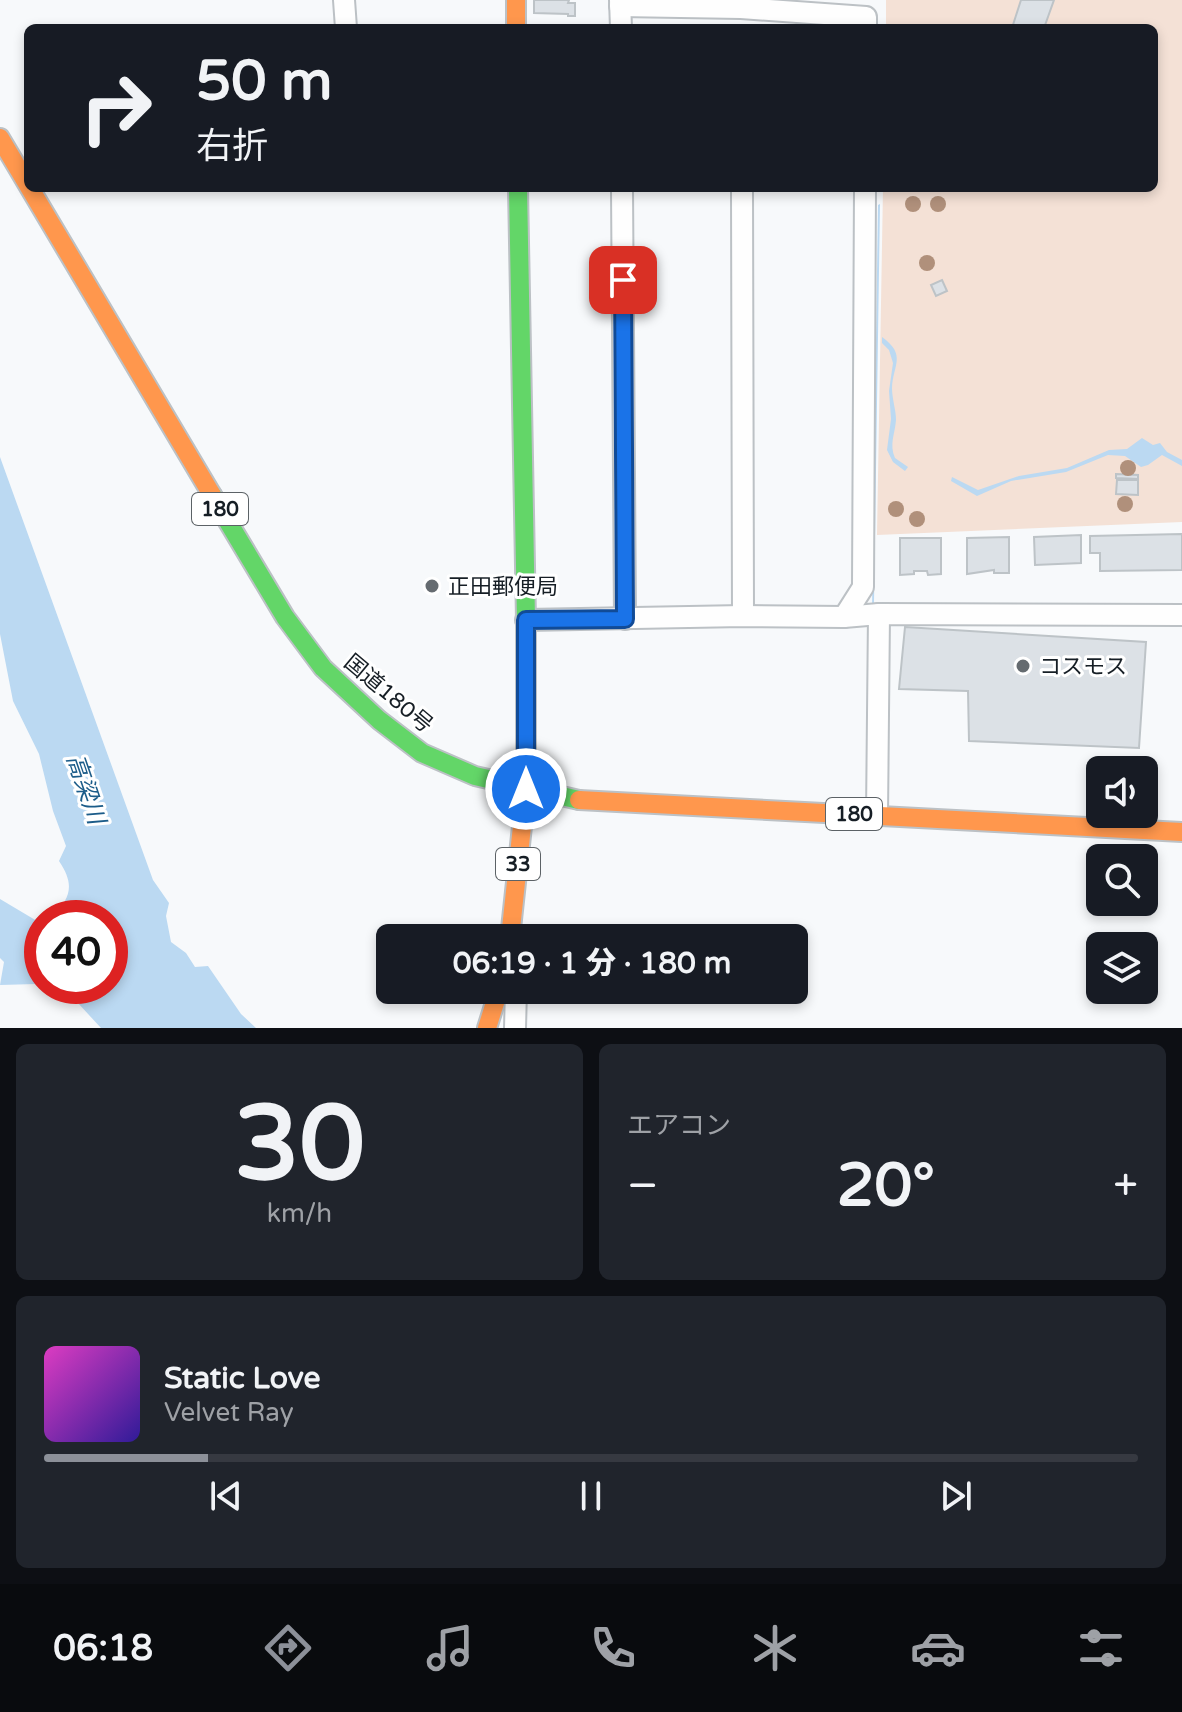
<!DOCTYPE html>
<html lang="ja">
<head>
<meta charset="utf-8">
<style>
	body { margin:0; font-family:"Varela Round","Noto Sans JP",sans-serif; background:#20242c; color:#f1f3f6; height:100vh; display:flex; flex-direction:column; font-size:30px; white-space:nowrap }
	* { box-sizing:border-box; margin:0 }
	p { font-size:26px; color:#9ea1a6 }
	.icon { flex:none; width:44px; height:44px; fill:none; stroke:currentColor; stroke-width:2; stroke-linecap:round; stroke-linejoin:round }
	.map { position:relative; height:1028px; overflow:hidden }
	.drawer { display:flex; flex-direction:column; gap:16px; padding:16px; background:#0d0f14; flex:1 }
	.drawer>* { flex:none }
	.top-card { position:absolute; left:24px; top:24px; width:1134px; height:168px; border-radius:12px; box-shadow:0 4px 12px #0003; background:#171b24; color:#f1f3f6; overflow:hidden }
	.tools { position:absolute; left:1086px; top:756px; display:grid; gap:16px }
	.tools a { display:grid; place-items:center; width:72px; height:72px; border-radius:12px; background:#171b24; box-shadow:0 4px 12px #0003; font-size:40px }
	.speed { position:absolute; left:24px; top:900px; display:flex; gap:16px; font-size:40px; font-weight:700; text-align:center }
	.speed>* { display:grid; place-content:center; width:104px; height:104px; border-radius:50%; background:#171b24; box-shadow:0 4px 12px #0003; line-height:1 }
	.speed .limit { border:12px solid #d22; background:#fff; color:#111 }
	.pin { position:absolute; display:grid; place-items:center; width:68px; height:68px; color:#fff; margin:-34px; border-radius:16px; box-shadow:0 4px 12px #0006 }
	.me { position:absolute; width:88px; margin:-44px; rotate:0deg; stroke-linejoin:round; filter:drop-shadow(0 0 6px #0008) }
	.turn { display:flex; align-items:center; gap:28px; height:168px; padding:0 40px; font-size:36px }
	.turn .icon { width:104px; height:104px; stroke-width:2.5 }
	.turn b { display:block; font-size:56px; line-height:68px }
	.big { font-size:60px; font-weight:800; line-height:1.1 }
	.drawer .widget { flex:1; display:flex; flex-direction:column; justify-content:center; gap:12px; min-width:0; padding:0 28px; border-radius:12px; background:#20242c }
	.drawer .dial { align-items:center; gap:0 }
	.dial b { font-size:104px; line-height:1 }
	.song { display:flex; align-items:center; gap:24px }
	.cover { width:96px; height:96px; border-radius:12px; background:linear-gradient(135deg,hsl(310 70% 55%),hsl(250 70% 35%)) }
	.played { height:8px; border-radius:4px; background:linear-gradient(90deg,#8c9099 15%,#363941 15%) }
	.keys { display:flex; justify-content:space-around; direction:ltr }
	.heat { display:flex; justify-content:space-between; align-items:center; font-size:44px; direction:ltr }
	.drawer .tiles { flex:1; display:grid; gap:16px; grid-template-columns:1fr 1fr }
	.widget:last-child { grid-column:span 2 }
	.trip { position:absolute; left:376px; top:924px; width:432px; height:80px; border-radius:12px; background:#171b24; box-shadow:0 4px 12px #0003; font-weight:800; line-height:80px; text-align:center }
	.dock { display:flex; height:128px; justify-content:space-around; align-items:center; background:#090b0e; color:#9ea1a6 }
	.dock .icon { width:56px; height:56px }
	.dock .on { color:#8c9099 }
	.dock b { font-size:36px; color:#f1f3f6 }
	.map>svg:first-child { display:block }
</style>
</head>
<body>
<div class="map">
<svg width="1182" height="1028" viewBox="0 0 1182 1028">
	<rect width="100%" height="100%" fill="#f7f9fb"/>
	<path fill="#f4e1d6" d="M886,0H1182V522L877,535L883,188H1154V28H886Z"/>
	<g fill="#bbd9f2">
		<path d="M880,204L874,603H890V606L872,608L878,205Z"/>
		<path d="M882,337C907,355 893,365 892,388C892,399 896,410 896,420C895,434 889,444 895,458L908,467L905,471L893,462L887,450L891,419L889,391L893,363L889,350L882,343Z"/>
		<path d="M1142,438L1153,445L1160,443L1167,452L1182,460V466L1162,455L1148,465L1141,467L1125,456L1108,455L1066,472L1011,481L977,496L951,481L952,477L978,490L1019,476L1067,468L1109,450L1127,449Z"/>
		<path d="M0,457L153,880L169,903L166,916L171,942L186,953L195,967L208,966L241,1014L256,1028H101L77,1002L47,992L36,984L0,985L4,962L0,958V899L42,924V986H110V918H52C71,897 75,885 59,861L66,846L53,811L39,754L13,701L0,634Z"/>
	</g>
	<g fill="#dce1e6" stroke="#bdc3c7" stroke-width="2">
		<path d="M534,0H569L568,3H575V16H568V14L534,13Z"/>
		<path d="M1021,0H1054L1044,28H1012Z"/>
		<path d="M942,280L947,291L936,296L931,285Z"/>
		<path d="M1116,474L1138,475V479L1116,478Z"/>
		<path d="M1117,480H1138V495L1116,494Z"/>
		<path d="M1182,534V570L1100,571V553H1090V536Z"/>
		<path d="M1081,535V563L1035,565L1034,537Z"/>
		<path d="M1009,537V573H994V570L967,574V538Z"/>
		<path d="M900,538H941V574L928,575L927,571H914V574L900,575Z"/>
		<path d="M905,627L1146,642L1139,748L969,741L968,691L899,689Z"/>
	</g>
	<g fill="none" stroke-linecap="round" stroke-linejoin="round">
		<defs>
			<g id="street">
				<path d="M344,0L346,28"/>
				<path d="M620,0L621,28"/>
				<path d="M620,6L741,8L866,17V28"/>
				<path d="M622,188L625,619"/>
				<path d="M742,188L743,616"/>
				<path d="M844,617L863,587L865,188"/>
				<path d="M526,620L743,616L844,617L879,614L1182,615"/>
				<path d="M877,815L879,614"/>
				<path d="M515,1028L516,990"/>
			</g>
			<g id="fast">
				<path d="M518,188L526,620V789"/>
				<path d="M212,495L285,617L323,668L379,720L422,753L475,776L579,800"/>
			</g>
			<g id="slow">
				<path d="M516,0V28"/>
				<path d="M0,138L212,495"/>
				<path d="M579,800L1182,832"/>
				<path d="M510,938L526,789"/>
				<path d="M487,1028L499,990"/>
			</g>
		</defs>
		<use href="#street" stroke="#bcc1c5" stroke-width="24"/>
		<use href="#fast" stroke="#bcc1c5" stroke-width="22"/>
		<use href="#slow" stroke="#bcc1c5" stroke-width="22"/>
		<use href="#street" stroke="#fefefe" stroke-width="20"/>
		<use href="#fast" stroke="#63d668" stroke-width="18"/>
		<use href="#slow" stroke="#ff974d" stroke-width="18"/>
	</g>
	<g fill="#b0907b">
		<circle cx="913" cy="204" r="8"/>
		<circle cx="938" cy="204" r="8"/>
		<circle cx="927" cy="263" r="8"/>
		<circle cx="1128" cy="468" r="8"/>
		<circle cx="1125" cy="504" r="8"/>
		<circle cx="896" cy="509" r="8"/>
		<circle cx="917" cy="519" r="8"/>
	</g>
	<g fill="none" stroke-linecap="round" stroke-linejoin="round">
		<defs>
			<path id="route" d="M526,789V620L625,619L623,280"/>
		</defs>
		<use href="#route" stroke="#114b97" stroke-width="20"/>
		<use href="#route" stroke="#1a73e8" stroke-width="14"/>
	</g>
	<g fill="#656b70" stroke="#fff" stroke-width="3">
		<circle cx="432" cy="586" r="8"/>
		<circle cx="1023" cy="666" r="8"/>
	</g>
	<g text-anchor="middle" stroke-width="6" stroke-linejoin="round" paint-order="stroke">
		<g fill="#fff" stroke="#5c6266" stroke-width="2">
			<rect x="192" y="493" width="56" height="32" rx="6"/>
			<rect x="826" y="798" width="56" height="32" rx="6"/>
			<rect x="496" y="848" width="44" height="32" rx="6"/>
		</g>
		<g font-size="20" font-weight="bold" fill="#161e25">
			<text x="220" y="516">180</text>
			<text x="854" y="821">180</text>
			<text x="518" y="871">33</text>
		</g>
		<g font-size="22" fill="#161e25" stroke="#fff" text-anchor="start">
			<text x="448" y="594">正田郵便局</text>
			<text x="1039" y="674">コスモス</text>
		</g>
		<g font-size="22" fill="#161e25" stroke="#fff">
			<text transform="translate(389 693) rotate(40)" y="8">国道180号</text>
		</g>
		<g font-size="24" font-style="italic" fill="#1b5c89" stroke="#fff">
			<text transform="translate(86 789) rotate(71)" y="8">高梁川</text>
		</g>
	</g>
</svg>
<div class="tools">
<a><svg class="icon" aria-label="sound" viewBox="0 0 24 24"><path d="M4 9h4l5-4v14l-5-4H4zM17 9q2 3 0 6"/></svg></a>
<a><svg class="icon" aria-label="search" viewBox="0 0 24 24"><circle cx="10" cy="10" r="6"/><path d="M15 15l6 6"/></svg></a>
<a><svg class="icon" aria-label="layers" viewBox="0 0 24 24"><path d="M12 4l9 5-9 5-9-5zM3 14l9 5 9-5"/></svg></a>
</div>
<div class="speed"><div class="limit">40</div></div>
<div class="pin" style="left:623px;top:280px;background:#d93025"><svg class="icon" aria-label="arrive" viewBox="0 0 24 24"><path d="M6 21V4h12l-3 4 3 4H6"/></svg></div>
<svg class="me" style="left:526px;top:789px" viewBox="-20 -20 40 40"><circle r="17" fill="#1a73e8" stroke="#fff" stroke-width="3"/><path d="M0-11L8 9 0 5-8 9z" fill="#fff"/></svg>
<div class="trip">06:19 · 1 分 · 180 m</div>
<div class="top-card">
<div class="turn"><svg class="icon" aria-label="right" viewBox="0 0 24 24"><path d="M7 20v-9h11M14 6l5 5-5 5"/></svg><div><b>50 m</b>右折</div></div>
</div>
</div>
<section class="drawer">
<div class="tiles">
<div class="widget dial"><b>30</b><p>km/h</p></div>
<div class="widget"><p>エアコン</p>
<div class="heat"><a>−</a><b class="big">20°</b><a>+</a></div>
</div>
<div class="widget">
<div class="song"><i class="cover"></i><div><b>Static Love</b><p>Velvet Ray</p></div></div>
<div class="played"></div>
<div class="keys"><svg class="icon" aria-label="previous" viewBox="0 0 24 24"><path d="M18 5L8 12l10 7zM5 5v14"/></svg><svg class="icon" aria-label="pause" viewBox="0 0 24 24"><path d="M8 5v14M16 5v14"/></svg><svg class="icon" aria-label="next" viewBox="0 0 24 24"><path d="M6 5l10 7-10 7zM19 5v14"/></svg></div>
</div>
</div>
</section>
<nav class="dock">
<b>06:18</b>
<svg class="icon on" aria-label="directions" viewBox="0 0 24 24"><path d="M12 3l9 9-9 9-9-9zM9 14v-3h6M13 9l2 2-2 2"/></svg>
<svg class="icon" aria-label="music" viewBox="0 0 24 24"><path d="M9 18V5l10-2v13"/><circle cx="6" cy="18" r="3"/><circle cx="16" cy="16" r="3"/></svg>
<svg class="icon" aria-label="phone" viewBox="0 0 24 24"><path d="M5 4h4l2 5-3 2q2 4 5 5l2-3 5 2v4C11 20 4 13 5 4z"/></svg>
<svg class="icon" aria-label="climate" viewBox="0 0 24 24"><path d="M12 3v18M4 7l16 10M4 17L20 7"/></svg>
<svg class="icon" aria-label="car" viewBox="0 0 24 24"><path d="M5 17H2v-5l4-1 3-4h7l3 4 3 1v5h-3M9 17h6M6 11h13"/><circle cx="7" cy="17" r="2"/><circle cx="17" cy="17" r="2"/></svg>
<svg class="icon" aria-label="filters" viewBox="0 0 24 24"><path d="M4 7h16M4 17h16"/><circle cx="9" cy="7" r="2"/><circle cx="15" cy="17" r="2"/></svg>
</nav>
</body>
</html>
